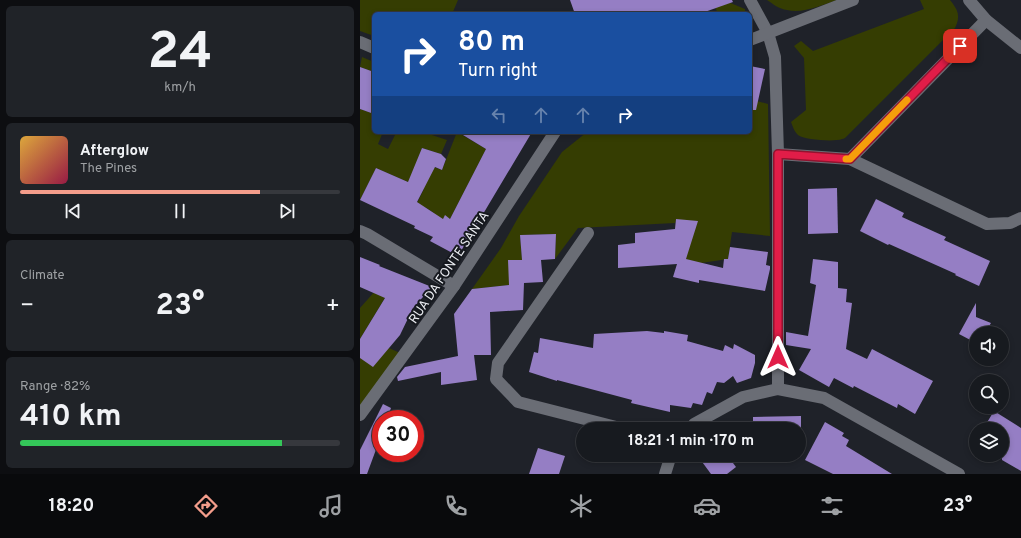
<!DOCTYPE html>
<html lang="en">
<head>
<meta charset="utf-8">
<style>
	body { margin:0; font-family:Overpass,sans-serif; background:#202328; color:#f1f3f6; height:100vh; display:flex; flex-direction:column; font-size:15px; white-space:nowrap }
	* { box-sizing:border-box; margin:0 }
	p { font-size:13px; color:#9ea1a4 }
	.icon { flex:none; width:22px; height:22px; fill:none; stroke:currentColor; stroke-width:2; stroke-linecap:round; stroke-linejoin:round }
	.map { position:relative; flex:1; overflow:hidden }
	.side { display:flex; flex-direction:column; gap:6px; padding:6px; background:#0d0e11; width:360px }
	.side>* { flex:none }
	.top-card { position:absolute; left:12px; top:12px; width:380px; height:122px; border-radius:6px; box-shadow:0 2px 6px #0003,0 0 0 1px #36383d; background:#1a4fa0; color:#fff; overflow:hidden }
	.controls { position:absolute; left:609px; top:326px; display:grid; gap:8px }
	.controls a { display:grid; place-items:center; width:40px; height:40px; border-radius:50%; background:#171a1f; box-shadow:0 2px 6px #0003,0 0 0 1px #36383d; font-size:20px }
	.speed { position:absolute; left:12px; top:410px; display:flex; gap:8px; font-size:20px; font-weight:700; text-align:center }
	.speed>* { display:grid; place-content:center; width:52px; height:52px; border-radius:50%; background:#171a1f; box-shadow:0 2px 6px #0003,0 0 0 1px #36383d; line-height:1 }
	.speed .limit { border:6px solid #d22; background:#fff; color:#111 }
	.pin { position:absolute; display:grid; place-items:center; width:34px; height:34px; color:#fff; margin:-17px; border-radius:8px; box-shadow:0 2px 6px #0006 }
	.me { position:absolute; width:44px; margin:-22px; rotate:0deg; stroke-linejoin:round; filter:drop-shadow(0 0 3px #0008) }
	.turn { display:flex; align-items:center; gap:14px; height:84px; padding:0 20px; font-size:18px }
	.turn .icon { width:52px; height:52px; stroke-width:2.5 }
	.turn b { display:block; font-size:28px; line-height:34px }
	.lanes { display:flex; align-items:center; height:38px; padding:0 20px; background:#0003; justify-content:center; gap:20px; direction:ltr }
	.lanes .off { opacity:.35 }
	.big { font-size:30px; font-weight:700; line-height:1.1 }
	.side .card { flex:1; display:flex; flex-direction:column; justify-content:center; gap:6px; min-width:0; padding:0 14px; border-radius:6px; background:#202328 }
	.side .dial { align-items:center; gap:0 }
	.dial b { font-size:52px; line-height:1 }
	.song { display:flex; align-items:center; gap:12px }
	.cover { width:48px; height:48px; border-radius:6px; background:linear-gradient(135deg,hsl(40 70% 55%),hsl(340 70% 35%)) }
	.played { height:4px; border-radius:2px; background:linear-gradient(90deg,#f49d8b 75%,#36383d 75%) }
	.keys { display:flex; justify-content:space-around; direction:ltr }
	.heat { display:flex; justify-content:space-between; align-items:center; font-size:22px; direction:ltr }
	.charge { height:6px; border-radius:3px; background:linear-gradient(90deg,#34c759 82%,#36383d 0) }
	.trip { position:absolute; left:216px; top:422px; width:230px; height:40px; border-radius:20px; background:#171a1f; box-shadow:0 2px 6px #0003,0 0 0 1px #36383d; font-weight:700; line-height:40px; text-align:center }
	.tab-bar { display:flex; height:64px; justify-content:space-around; align-items:center; background:#090a0c; color:#9ea1a4 }
	.tab-bar .icon { width:28px; height:28px }
	.tab-bar .current { color:#f49d8b }
	.tab-bar b { font-size:18px; color:#f1f3f6 }
	main { display:flex; flex:1; min-height:0 }
	.map>svg:first-child { display:block }
</style>
</head>
<body>
<main>
<section class="side">
<div class="card dial"><b>24</b><p>km/h</p></div>
<div class="card">
<div class="song"><i class="cover"></i><div><b>Afterglow</b><p>The Pines</p></div></div>
<div class="played"></div>
<div class="keys"><svg class="icon" aria-label="previous" viewBox="0 0 24 24"><path d="M18 5L8 12l10 7zM5 5v14"/></svg><svg class="icon" aria-label="pause" viewBox="0 0 24 24"><path d="M8 5v14M16 5v14"/></svg><svg class="icon" aria-label="next" viewBox="0 0 24 24"><path d="M6 5l10 7-10 7zM19 5v14"/></svg></div>
</div>
<div class="card"><p>Climate</p>
<div class="heat"><a>−</a><b class="big">23°</b><a>+</a></div>
</div>
<div class="card"><p>Range · 82%</p><b class="big">410 km</b><div class="charge"></div></div>
</section>
<div class="map">
<svg width="661" height="474" viewBox="0 0 661 474">
	<rect width="100%" height="100%" fill="#1f2229"/>
	<g fill="#353d02">
		<path d="M0,0H98L92,14H14V36L0,31Z"/>
		<path d="M352,0L368,2L385,9V14H358Z"/>
		<path d="M407,0H477C462,5 443,14 427,10C419,9 413,4 407,0Z"/>
		<path d="M560,0H590C598,10 601,16 595,28L487,136C486,137 484,139 482,139C475,142 444,140 438,135C434,131 433,127 431,122L446,110L444,58L434,46L441,41L453,51L564,9Z"/>
		<path d="M2,57L14,62V72L0,67Z"/>
		<path d="M390,99L408,104L410,236L372,232L368,259L341,263L320,258L314,264V241L316,219L315,223L218,228L195,259L196,234L160,235L162,260L149,285L112,289L141,248L159,216L202,152L227,132H390Z"/>
		<path d="M0,109L14,114V132H23L18,144L28,149L35,135L31,132H63L87,140L81,154L62,148L57,161L82,170L97,132L126,149L90,219L85,216L81,221L73,217L74,213L65,207L59,218L52,213L64,189L16,168L0,200Z"/>
		<path d="M16,290L26,296L0,339V308Z"/>
		<path d="M29,348L40,353L0,409V358Z"/>
	</g>
	<g fill="#957ec4">
		<path d="M210,0H372L373,2L339,14H215Z"/>
		<path d="M390,66L405,69L396,110H390Z"/>
		<path d="M0,67L14,72V114L0,109Z"/>
		<path d="M98,132H172L98,256L70,241L73,237L54,228L55,226L0,200L16,168L48,182L62,148L81,154L86,159L82,170L75,167L57,202L83,219L85,215L90,219L126,149Z"/>
		<path d="M477,188L478,233L448,234V189Z"/>
		<path d="M516,199L544,213L542,217L586,237L584,240L630,261L619,286L595,275L596,274L529,244L528,245L500,231Z"/>
		<path d="M316,219L338,221L326,259L363,268L364,259H368L370,247L408,252L406,265L410,266V269L405,291L339,280V283L313,277L317,264L258,268V245L275,243V233L315,229Z"/>
		<path d="M196,234L195,259L181,260L183,282L164,283L163,310L130,312L131,355H114L117,380L81,385V372L38,381L37,377L45,367L98,356L94,314L112,289L149,285L148,260H162L160,235Z"/>
		<path d="M0,257L20,265L19,266L72,287L53,308L40,335L13,367L0,358V339L25,298L0,287Z"/>
		<path d="M453,259L478,262V288L487,289L486,302L492,303L486,349L507,359L512,349L573,381L555,414L538,404L537,408L494,386L493,388L474,378L469,387L439,370L451,349L426,345V332L448,336L456,285L450,283Z"/>
		<path d="M616,303V317L631,323L625,333H616V343L599,334Z"/>
		<path d="M287,331L304,333V331L328,335L327,341L363,351L365,345L373,349L374,344L395,355V363L391,378L377,383L373,376L364,383L357,382L352,394L347,392L342,405L333,403L331,408L310,405V412L271,403L272,400L197,380V381L169,372L174,352L178,353L180,338L233,348L234,334Z"/>
		<path d="M23,404L31,408L27,419H21V436L7,474H0V450Z"/>
		<path d="M634,411L661,428V471L642,460V429H623Z"/>
		<path d="M441,416V429H393V417Z"/>
		<path d="M465,422L484,433L482,436L489,440L486,446L532,474H473L445,460Z"/>
		<path d="M178,448L205,456L199,474H169Z"/>
		<path d="M337,455H367L376,467L367,474H351Z"/>
	</g>
	<g fill="none" stroke-linecap="round" stroke-linejoin="round">
		<g stroke="#6a6d75" stroke-width="12">
			<path d="M390,0L408,33L415,57L418,154V389"/>
			<path d="M609,0L626,20L661,48"/>
			<path d="M390,40L493,0"/>
			<path d="M0,42L14,48"/>
			<path d="M418,154L490,159L627,224L650,223L661,218"/>
			<path d="M490,159L626,20"/>
			<path d="M0,231L7,234L94,286"/>
			<path d="M228,233L138,363L136,379L158,402L264,429"/>
			<path d="M0,415L94,286L195,132"/>
			<path d="M331,429L334,424L383,397L418,389L464,398L599,474"/>
			<path d="M305,474L311,455"/>
		</g>
	</g>
	<g fill="none" stroke-linecap="round" stroke-linejoin="round">
		<defs>
			<path id="route" d="M418,357V154L490,159L600,46"/>
		</defs>
		<use href="#route" stroke="#92132f" stroke-width="10"/>
		<use href="#route" stroke="#e11d48" stroke-width="7"/>
		<path stroke="#f59e0b" stroke-width="7" d="M486,159H490L547,100"/>
	</g>
	<g text-anchor="middle" stroke-width="4" stroke-linejoin="round" paint-order="stroke">
		<g font-size="13" fill="#ebedf2" stroke="#16191f">
			<text transform="translate(88 267) rotate(-56)" y="5">RUA DA FONTE SANTA</text>
		</g>
	</g>
</svg>
<div class="controls">
<a><svg class="icon" aria-label="sound" viewBox="0 0 24 24"><path d="M4 9h4l5-4v14l-5-4H4zM17 9q2 3 0 6"/></svg></a>
<a><svg class="icon" aria-label="search" viewBox="0 0 24 24"><circle cx="10" cy="10" r="6"/><path d="M15 15l6 6"/></svg></a>
<a><svg class="icon" aria-label="layers" viewBox="0 0 24 24"><path d="M12 4l9 5-9 5-9-5zM3 14l9 5 9-5"/></svg></a>
</div>
<div class="speed"><div class="limit">30</div></div>
<div class="pin" style="left:600px;top:46px;background:#d93025"><svg class="icon" aria-label="arrive" viewBox="0 0 24 24"><path d="M6 21V4h12l-3 4 3 4H6"/></svg></div>
<svg class="me" style="left:418px;top:357px" viewBox="-20 -20 40 40"><path d="M0-17L14 15 0 8-14 15z" fill="#e11d48" stroke="#fff" stroke-width="4"/></svg>
<div class="trip">18:21 · 1 min · 170 m</div>
<div class="top-card">
<div class="turn"><svg class="icon" aria-label="right" viewBox="0 0 24 24"><path d="M7 20v-9h11M14 6l5 5-5 5"/></svg><div><b>80 m</b>Turn right</div></div>
<div class="lanes"><svg class="icon off" aria-label="left" viewBox="0 0 24 24"><path d="M17 20v-9H6M10 6l-5 5 5 5"/></svg><svg class="icon off" aria-label="ahead" viewBox="0 0 24 24"><path d="M12 20V5M6 11l6-6 6 6"/></svg><svg class="icon off" aria-label="ahead" viewBox="0 0 24 24"><path d="M12 20V5M6 11l6-6 6 6"/></svg><svg class="icon" aria-label="right" viewBox="0 0 24 24"><path d="M7 20v-9h11M14 6l5 5-5 5"/></svg></div>
</div>
</div>
</main>
<nav class="tab-bar">
<b>18:20</b>
<svg class="icon current" aria-label="directions" viewBox="0 0 24 24"><path d="M12 3l9 9-9 9-9-9zM9 14v-3h6M13 9l2 2-2 2"/></svg>
<svg class="icon" aria-label="music" viewBox="0 0 24 24"><path d="M9 18V5l10-2v13"/><circle cx="6" cy="18" r="3"/><circle cx="16" cy="16" r="3"/></svg>
<svg class="icon" aria-label="phone" viewBox="0 0 24 24"><path d="M5 4h4l2 5-3 2q2 4 5 5l2-3 5 2v4C11 20 4 13 5 4z"/></svg>
<svg class="icon" aria-label="climate" viewBox="0 0 24 24"><path d="M12 3v18M4 7l16 10M4 17L20 7"/></svg>
<svg class="icon" aria-label="car" viewBox="0 0 24 24"><path d="M5 17H2v-5l4-1 3-4h7l3 4 3 1v5h-3M9 17h6M6 11h13"/><circle cx="7" cy="17" r="2"/><circle cx="17" cy="17" r="2"/></svg>
<svg class="icon" aria-label="filters" viewBox="0 0 24 24"><path d="M4 7h16M4 17h16"/><circle cx="9" cy="7" r="2"/><circle cx="15" cy="17" r="2"/></svg>
<b>23°</b>
</nav>
</body>
</html>
